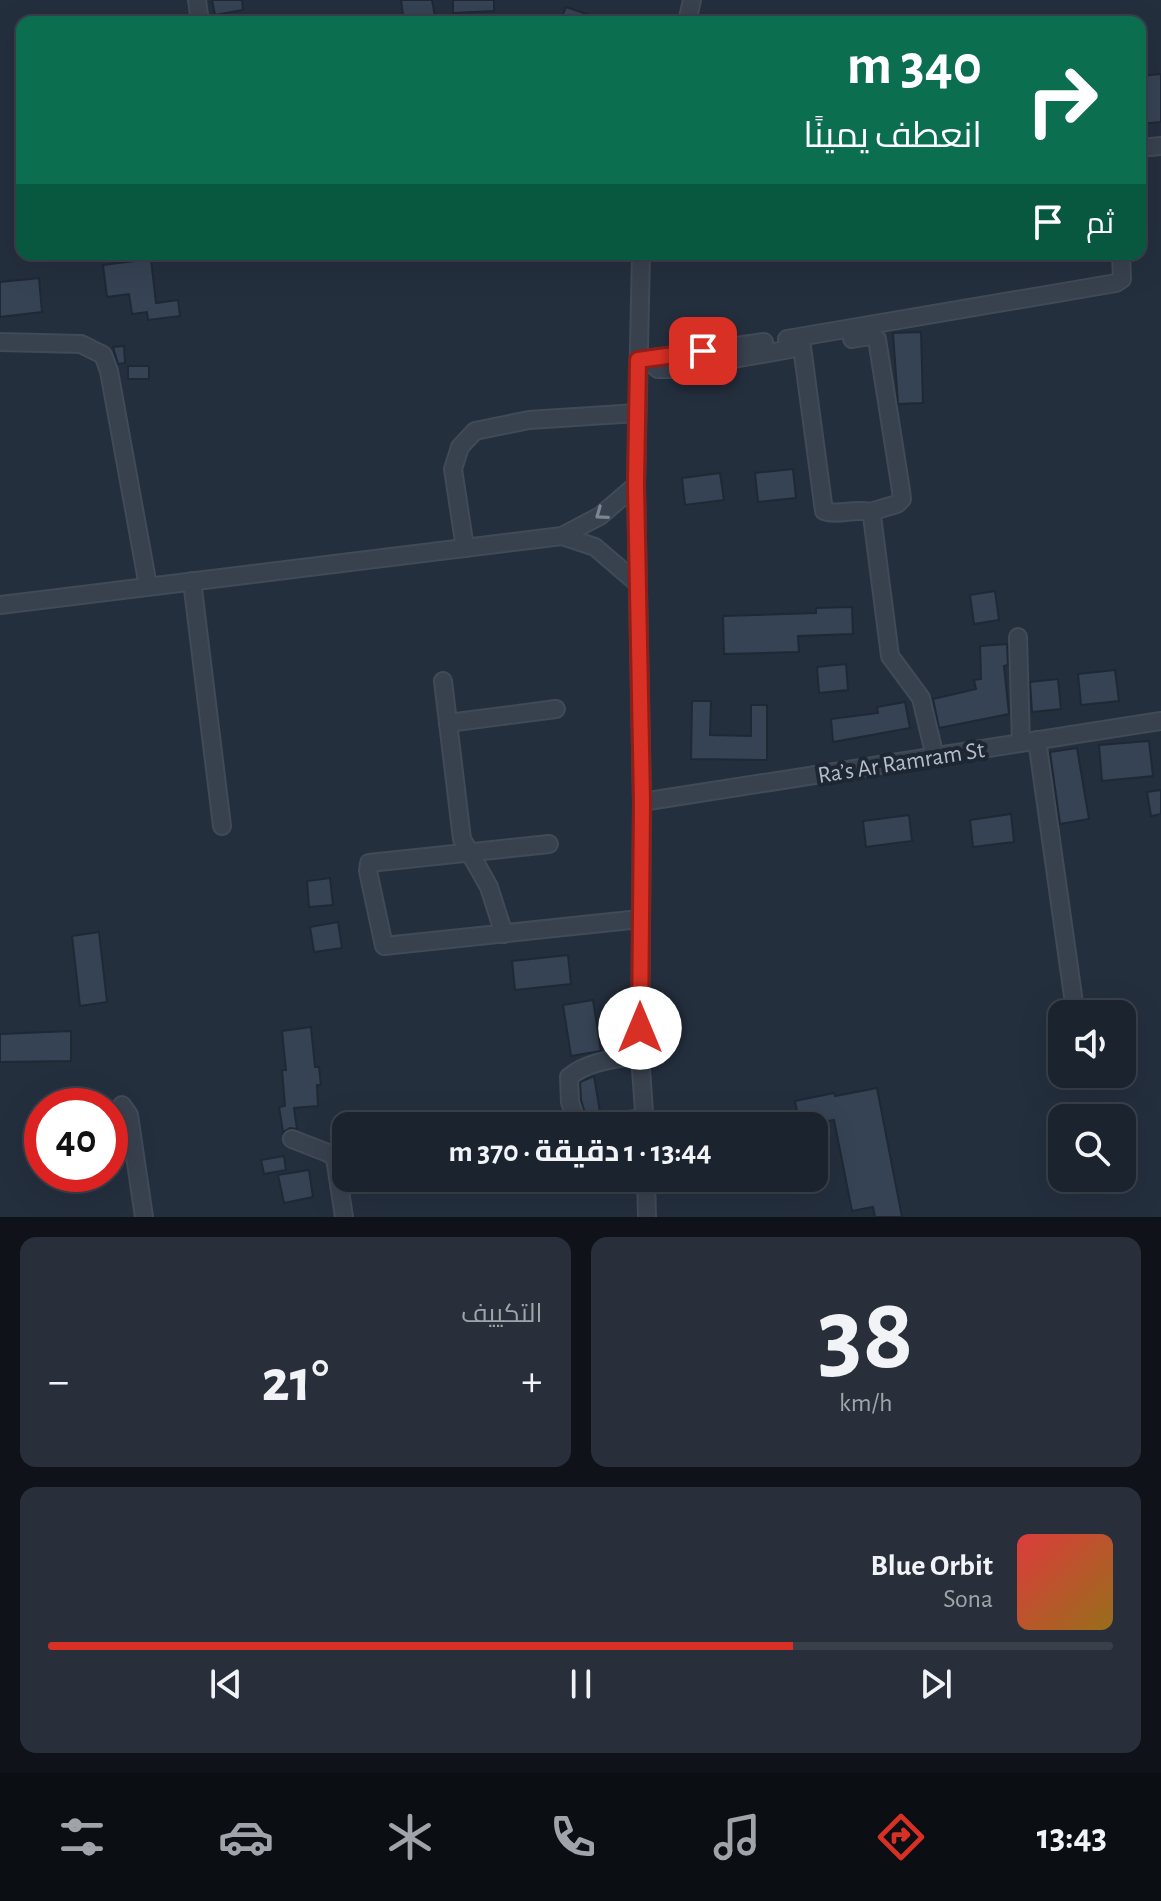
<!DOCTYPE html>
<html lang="ar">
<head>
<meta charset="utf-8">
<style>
	body { margin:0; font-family:"Alegreya Sans",Cairo,sans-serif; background:#282f3a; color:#f1f3f6; direction:rtl; height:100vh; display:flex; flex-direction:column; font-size:30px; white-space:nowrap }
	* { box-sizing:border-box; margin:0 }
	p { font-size:26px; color:#a0a4aa }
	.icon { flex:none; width:44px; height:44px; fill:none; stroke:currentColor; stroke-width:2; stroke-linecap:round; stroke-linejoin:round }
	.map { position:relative; height:1217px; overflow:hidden; direction:ltr }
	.drawer { display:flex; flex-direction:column; gap:20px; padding:20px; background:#0f1319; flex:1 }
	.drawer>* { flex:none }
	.hud { position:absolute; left:16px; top:16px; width:1130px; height:244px; border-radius:16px; box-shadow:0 8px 32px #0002,0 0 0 2px #39404a; direction:rtl; background:#0b6e4f; color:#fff; overflow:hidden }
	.fabs { position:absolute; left:1048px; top:1000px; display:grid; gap:16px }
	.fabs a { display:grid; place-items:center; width:88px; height:88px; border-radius:16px; background:#1b232e; box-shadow:0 8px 32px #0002,0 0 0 2px #39404a; font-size:40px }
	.speed { position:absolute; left:24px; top:1088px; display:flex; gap:16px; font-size:40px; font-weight:700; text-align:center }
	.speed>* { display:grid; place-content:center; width:104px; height:104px; border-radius:50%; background:#1b232e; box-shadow:0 8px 32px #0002,0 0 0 2px #39404a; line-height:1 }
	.speed .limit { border:12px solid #d22; background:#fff; color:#111 }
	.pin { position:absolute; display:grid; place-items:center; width:68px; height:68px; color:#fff; margin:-34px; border-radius:16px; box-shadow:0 4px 12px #0006 }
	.me { position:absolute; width:88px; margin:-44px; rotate:0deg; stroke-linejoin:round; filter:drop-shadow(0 0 6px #0008) }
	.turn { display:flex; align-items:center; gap:28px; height:168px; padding:0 32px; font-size:36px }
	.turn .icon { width:104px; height:104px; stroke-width:2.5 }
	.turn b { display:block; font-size:56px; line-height:68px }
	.then { display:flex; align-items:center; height:76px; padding:0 32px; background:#0003; gap:16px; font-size:30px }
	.big { font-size:60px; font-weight:700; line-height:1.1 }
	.drawer .card { flex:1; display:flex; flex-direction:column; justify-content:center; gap:12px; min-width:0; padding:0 28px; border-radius:16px; background:#282f3a }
	.drawer .dial { align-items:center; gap:0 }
	.dial b { font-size:104px; line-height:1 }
	.song { display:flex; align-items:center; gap:24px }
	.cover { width:96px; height:96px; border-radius:12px; background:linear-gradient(135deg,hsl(0 70% 55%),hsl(40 70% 35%)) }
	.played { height:8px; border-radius:4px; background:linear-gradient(90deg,#d93025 70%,#39404a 70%) }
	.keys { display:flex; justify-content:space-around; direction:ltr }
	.heat { display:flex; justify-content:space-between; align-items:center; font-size:44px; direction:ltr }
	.drawer .tiles { flex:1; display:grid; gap:20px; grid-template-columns:1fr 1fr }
	.card:last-child { grid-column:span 2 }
	.trip { position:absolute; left:332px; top:1112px; width:496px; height:80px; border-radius:16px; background:#1b232e; box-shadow:0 8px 32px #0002,0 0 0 2px #39404a; font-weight:700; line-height:80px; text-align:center; direction:rtl }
	.menu { display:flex; height:128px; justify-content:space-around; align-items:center; background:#0b0e12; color:#a0a4aa }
	.menu .icon { width:56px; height:56px }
	.menu .current { color:#d93025 }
	.menu b { font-size:36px; color:#f1f3f6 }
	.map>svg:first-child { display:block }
</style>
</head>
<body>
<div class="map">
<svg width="1161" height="1217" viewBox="0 0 1161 1217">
	<rect width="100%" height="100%" fill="#242f3e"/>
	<g fill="#364354" stroke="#1f2835" stroke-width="2">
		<path d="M212,0H242L243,10L215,15Z"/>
		<path d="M401,0H432L436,22H404Z"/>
		<path d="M453,0H494V11L453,13Z"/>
		<path d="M566,7L604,20V22H560Z"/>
		<path d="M1161,74V122L1140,124V76Z"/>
		<path d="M151,259L156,303L178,300L180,316L148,320L147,312L132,314L129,294L107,297L103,265Z"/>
		<path d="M39,278L42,312L0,317V282Z"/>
		<path d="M921,332L923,403L898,404L893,333Z"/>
		<path d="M124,346L125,363L118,364L113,347Z"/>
		<rect x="128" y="366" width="21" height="13"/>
		<path d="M793,469L796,498L758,502L755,473Z"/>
		<path d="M720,473L724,500L685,505L682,478Z"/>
		<path d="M995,591L999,620L974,624L970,595Z"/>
		<path d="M852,607L853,634L798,636L799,652L724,654L723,616L816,613V608Z"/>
		<path d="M1007,644L1008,665L1004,666L1009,714L939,728L933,699L976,689L974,680L981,679L980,646Z"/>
		<path d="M846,664L848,690L819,693L817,667Z"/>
		<path d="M1115,670L1119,701L1081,705L1078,674Z"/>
		<path d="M1058,679L1061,709L1032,712L1030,682Z"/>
		<path d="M692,701H711L710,735L751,736V705H767V760L691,759Z"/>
		<path d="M905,702L910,728L833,742L831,719L878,713L877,707Z"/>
		<path d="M1149,741L1153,776L1102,781L1099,745Z"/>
		<path d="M1077,748L1089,819L1060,824L1050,752Z"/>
		<path d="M1161,790V814L1151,816L1147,792Z"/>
		<path d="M1011,814L1014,842L973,847L970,820Z"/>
		<path d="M909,815L912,841L866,847L863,821Z"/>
		<path d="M330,878L333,905L309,907L307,881Z"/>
		<path d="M338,922L342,948L314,952L310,927Z"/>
		<path d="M99,932L107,1002L80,1006L72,936Z"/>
		<path d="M568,955L571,984L515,990L512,961Z"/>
		<path d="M593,1000L601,1051L571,1056L563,1005Z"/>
		<path d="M311,1027L315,1067H319L321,1085H317L318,1106L294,1108L297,1129L290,1128L283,1132L279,1107L285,1106L282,1070H286L282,1031Z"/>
		<path d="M71,1031V1061L0,1062V1034Z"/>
		<path d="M594,1076L600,1112L589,1113L584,1110L581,1100L580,1082Z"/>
		<path d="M877,1088L902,1217H875L873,1207L852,1211L834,1120L800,1126L795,1101L834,1093L835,1096Z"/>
		<path d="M284,1156L286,1170L264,1174L261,1160Z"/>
		<path d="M309,1170L313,1197L284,1203L278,1175Z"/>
	</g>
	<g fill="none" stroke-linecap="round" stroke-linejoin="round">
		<defs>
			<g id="minor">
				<path d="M197,0L200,22"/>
				<path d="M687,22L692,0"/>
				<path d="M1140,148L1161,146"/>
				<path d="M641,254L636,485L642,802L640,1055L645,1126"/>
				<path d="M787,339L1116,283L1122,279L1121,254"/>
				<path d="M852,339L870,336L877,339L900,484L902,499L897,504L870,512"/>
				<path d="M0,342L81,344L103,355L109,371L148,586"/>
				<path d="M640,360L764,342"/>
				<path d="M648,360L658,369H677L802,347L824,511C838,516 855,508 870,512L872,516L890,656L921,698L935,757"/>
				<path d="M562,536L595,547L637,583"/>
				<path d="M465,548L453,469L460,447L475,431L529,420L637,413"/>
				<path d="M192,581L222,826"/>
				<path d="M0,605L562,536L600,516L636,485"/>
				<path d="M1018,637L1021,743"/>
				<path d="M443,681L462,839L489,887L504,934"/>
				<path d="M448,723L556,709"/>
				<path d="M1037,740L1074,1003"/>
				<path d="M642,802L1161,721"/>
				<path d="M549,844L369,863L368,871L384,946L640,919"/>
				<path d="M640,1055C616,1059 588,1061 569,1077L570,1102L575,1117L586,1124H595L645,1118"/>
				<path d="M122,1105L129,1115L144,1217"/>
				<path d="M292,1139L328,1153L335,1158L344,1217"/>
				<path d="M646,1178L647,1217"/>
			</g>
		</defs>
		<use href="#minor" stroke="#414a57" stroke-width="20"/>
		<use href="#minor" stroke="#38414e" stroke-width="16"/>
	</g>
	<defs><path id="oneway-chevron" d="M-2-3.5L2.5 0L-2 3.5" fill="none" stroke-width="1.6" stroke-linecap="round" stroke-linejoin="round" transform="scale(2)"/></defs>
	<use stroke="#7c8592" href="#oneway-chevron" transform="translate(601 514) rotate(144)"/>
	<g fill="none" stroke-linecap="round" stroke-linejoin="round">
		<defs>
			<path id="route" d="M640,1028L642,802L636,485L638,360L703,351"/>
		</defs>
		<use href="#route" stroke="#8d1f18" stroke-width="20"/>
		<use href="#route" stroke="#d93025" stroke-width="14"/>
	</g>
	<g text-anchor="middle" stroke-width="8" stroke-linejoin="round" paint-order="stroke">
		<g font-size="24" fill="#b4bcc9" stroke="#1d2633">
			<text transform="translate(901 762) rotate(-9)" y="8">Ra’s Ar Ramram St</text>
		</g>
	</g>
</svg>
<div class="fabs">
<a><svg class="icon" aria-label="sound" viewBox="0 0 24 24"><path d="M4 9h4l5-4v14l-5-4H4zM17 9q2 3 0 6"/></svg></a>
<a><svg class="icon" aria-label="search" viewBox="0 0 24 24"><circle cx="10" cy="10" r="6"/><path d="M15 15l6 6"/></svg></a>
</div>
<div class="speed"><div class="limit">40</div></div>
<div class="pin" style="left:703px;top:351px;background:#d93025"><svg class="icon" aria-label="arrive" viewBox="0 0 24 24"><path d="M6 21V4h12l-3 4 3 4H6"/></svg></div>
<svg class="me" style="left:640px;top:1028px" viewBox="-20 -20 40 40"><circle r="19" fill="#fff"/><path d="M0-13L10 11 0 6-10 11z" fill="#d93025"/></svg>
<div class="trip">13:44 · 1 دقيقة · 370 m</div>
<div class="hud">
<div class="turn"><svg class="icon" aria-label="right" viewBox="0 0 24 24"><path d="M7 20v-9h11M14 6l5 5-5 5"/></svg><div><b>340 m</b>انعطف يمينًا</div></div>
<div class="then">ثم<svg class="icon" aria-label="arrive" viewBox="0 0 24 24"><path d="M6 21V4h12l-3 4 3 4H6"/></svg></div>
</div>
</div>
<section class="drawer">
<div class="tiles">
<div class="card dial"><b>38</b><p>km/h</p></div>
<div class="card"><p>التكييف</p>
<div class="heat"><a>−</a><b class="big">21°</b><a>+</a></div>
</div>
<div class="card">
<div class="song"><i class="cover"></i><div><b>Blue Orbit</b><p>Sona</p></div></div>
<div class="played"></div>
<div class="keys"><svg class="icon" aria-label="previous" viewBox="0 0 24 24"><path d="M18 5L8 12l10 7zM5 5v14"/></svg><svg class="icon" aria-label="pause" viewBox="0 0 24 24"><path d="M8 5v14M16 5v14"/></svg><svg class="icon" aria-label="next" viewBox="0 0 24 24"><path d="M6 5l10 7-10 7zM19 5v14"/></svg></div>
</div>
</div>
</section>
<nav class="menu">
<b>13:43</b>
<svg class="icon current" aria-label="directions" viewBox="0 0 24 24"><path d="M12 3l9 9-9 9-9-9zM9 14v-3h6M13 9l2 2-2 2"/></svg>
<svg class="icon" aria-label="music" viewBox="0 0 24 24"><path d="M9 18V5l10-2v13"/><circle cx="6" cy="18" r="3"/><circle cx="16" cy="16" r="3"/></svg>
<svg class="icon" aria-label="phone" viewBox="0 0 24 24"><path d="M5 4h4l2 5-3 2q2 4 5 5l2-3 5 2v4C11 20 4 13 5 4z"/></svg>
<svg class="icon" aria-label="climate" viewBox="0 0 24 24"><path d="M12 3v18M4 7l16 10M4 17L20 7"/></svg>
<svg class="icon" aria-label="car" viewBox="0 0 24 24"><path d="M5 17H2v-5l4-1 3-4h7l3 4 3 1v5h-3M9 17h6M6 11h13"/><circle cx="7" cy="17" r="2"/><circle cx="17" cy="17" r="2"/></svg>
<svg class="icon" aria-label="filters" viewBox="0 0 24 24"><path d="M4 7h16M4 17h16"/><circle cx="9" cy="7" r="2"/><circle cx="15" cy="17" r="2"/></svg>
</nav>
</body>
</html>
